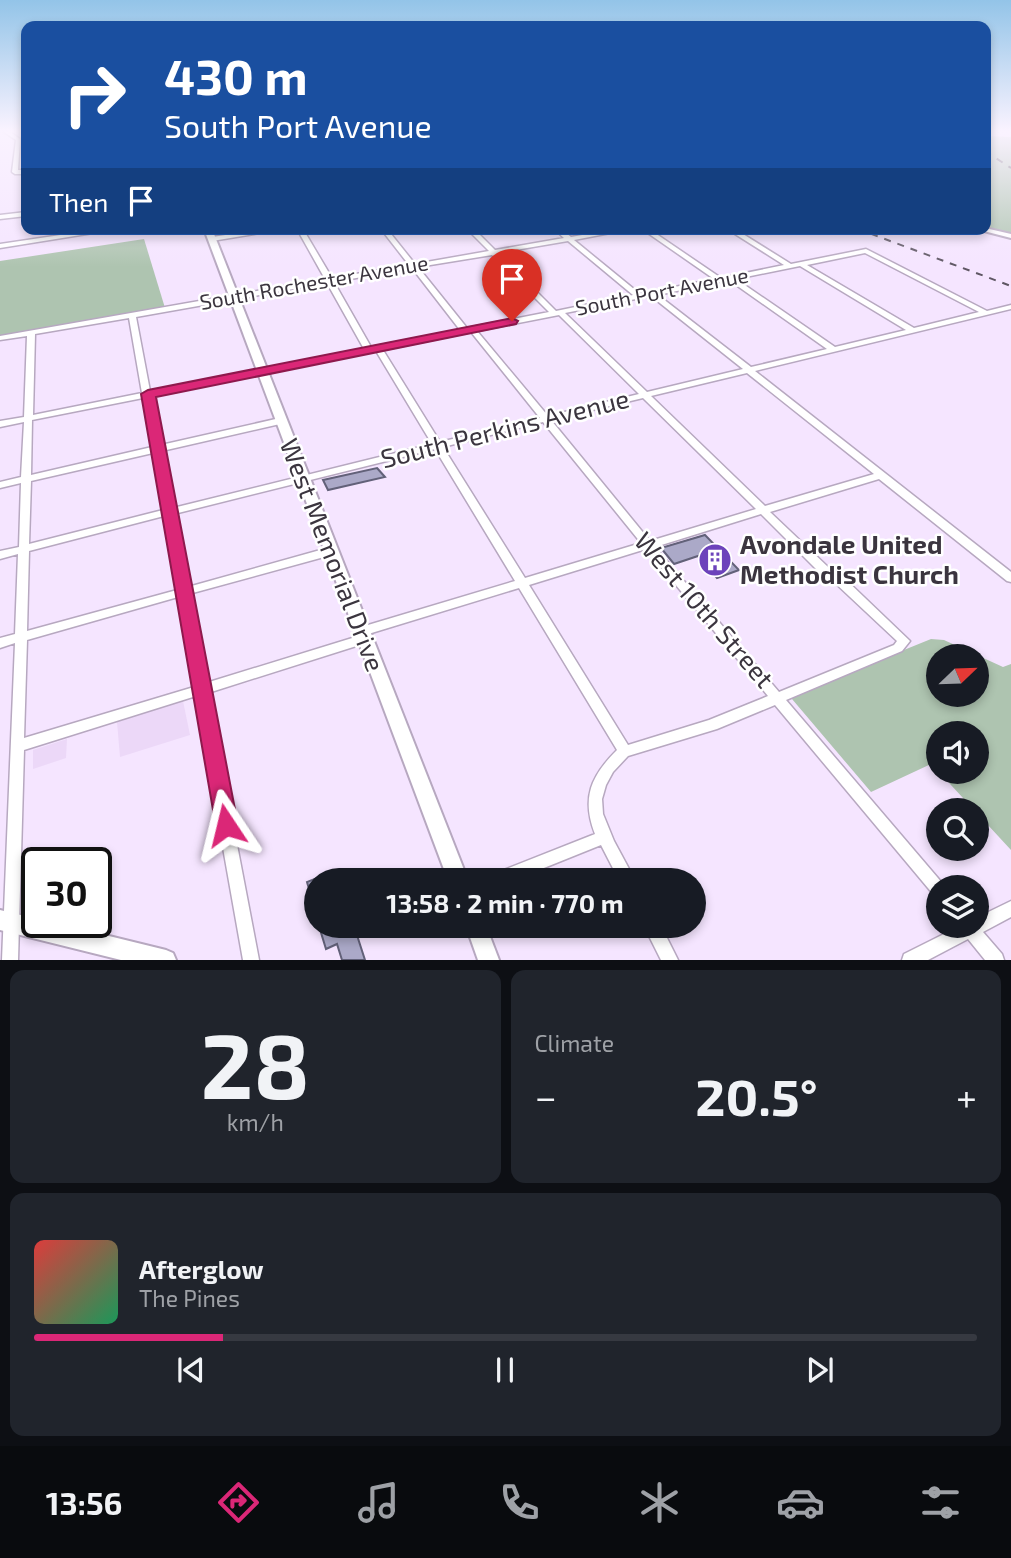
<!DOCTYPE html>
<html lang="en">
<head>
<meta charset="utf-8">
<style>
	body { margin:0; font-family:"Exo 2",sans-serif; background:#20242c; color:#f1f3f6; height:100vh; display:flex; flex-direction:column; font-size:26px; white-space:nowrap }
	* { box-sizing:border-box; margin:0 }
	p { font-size:23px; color:#9ea1a6 }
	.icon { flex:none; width:38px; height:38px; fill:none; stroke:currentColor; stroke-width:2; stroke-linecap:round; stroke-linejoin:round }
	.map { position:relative; height:960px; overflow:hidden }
	.drawer { display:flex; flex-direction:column; gap:10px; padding:10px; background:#0d0f14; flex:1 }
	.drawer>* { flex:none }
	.banner { position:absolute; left:21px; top:21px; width:970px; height:214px; border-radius:14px; box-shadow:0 4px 10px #0003; background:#1a4fa0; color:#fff; overflow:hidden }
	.needle { width:46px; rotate:67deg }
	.fabs { position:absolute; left:926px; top:644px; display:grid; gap:14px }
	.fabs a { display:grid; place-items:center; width:63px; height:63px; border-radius:50%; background:#171b24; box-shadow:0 4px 10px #0003; font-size:35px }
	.speed { position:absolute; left:21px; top:847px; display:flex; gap:14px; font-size:35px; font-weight:700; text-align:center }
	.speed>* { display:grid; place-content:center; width:91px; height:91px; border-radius:50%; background:#171b24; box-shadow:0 4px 10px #0003; line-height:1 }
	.speed .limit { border:4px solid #111; border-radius:10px; background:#fff; color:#111 }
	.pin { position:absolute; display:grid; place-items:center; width:60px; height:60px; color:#fff; margin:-72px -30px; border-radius:50% 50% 50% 0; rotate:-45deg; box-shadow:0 0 7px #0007 }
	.pin .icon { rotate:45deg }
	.me { position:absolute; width:77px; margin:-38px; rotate:350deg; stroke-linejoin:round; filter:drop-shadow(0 0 5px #0008) }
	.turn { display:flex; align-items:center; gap:24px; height:147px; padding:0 28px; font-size:32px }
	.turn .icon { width:91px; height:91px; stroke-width:2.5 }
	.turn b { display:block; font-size:49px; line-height:60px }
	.then { display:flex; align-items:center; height:66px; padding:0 28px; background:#0003; gap:14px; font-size:26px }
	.big { font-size:52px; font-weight:700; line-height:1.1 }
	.drawer .widget { flex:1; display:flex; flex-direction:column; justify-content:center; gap:10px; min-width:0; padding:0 24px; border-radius:14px; background:#20242c }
	.drawer .dial { align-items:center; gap:0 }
	.dial b { font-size:91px; line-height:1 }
	.song { display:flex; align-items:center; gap:21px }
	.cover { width:84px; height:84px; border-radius:10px; background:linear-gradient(135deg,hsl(0 70% 55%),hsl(150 70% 35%)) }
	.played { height:7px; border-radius:4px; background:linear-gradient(90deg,#db2777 20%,#363941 20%) }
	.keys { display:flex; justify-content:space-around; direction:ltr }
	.heat { display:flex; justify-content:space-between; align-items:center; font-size:38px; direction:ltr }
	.drawer .tiles { flex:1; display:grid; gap:10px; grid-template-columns:1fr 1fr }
	.widget:last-child { grid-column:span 2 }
	.trip { position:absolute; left:304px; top:868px; width:402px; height:70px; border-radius:35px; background:#171b24; box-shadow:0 4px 10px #0003; font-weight:700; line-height:70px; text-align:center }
	.tab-bar { display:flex; height:112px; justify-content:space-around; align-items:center; background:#090b0e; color:#9ea1a6 }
	.tab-bar .icon { width:49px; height:49px }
	.tab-bar .current { color:#db2777 }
	.tab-bar b { font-size:32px; color:#f1f3f6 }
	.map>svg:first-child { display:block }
</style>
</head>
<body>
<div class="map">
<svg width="1011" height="960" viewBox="0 0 1011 960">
	<rect width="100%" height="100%" fill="#f5e5ff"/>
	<g fill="#ecd8f8">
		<path d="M183,701L190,735L120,757L117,722Z"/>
		<path d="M67,739L66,758L33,769V750Z"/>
	</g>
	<g fill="#aec4b0" fill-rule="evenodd">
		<path d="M985,136L1011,137V233L985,228Z"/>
		<path d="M144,239L165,308L0,337V261Z"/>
		<path d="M931,639L944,640L1003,667L1011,664V850L939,772H976V733H938V771L931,764L871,792L792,699L793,695ZM938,656H976V695H938Z"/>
	</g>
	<g fill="#aba9c8" stroke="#626179" stroke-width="2">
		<path d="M377,468L385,477L328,490L323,480Z"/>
		<path d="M705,535L739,570L717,578L698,556L674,564L661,548Z"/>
		<path d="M337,870L340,880H317L315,909L307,882Z"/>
		<path d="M319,926H354L365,960H342L337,944L326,949Z"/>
	</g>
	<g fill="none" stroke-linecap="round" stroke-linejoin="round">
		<defs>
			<g id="minor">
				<path d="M4,132H10L20,139L18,170H26V174H15L12,172L16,140Z"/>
				<path d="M26,212V216L0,219V215Z"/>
				<path d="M101,229H118L0,248V244Z"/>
				<path d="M267,229H284L212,241L209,239L212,237Z"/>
				<path d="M297,229H303L332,278L409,265L381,229H387L415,264L489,251L467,229H474L495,250L564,238L554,229H561L571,237L616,229H631L574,240L640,294L714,279L642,229H649L721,278L784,265L727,229H735L791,264L866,249L987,311L1011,305V309L755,371L1011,572V582L1007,581L879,479L770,512L828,567L842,576L910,641L902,651L786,700L943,884L945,887H938V897L933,894L775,705L717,729L628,756L613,772L606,785L602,799L603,814L614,841L635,880H619L601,845L514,880H488L491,875L595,834C581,798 591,776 617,750L519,588L365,635L369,636L371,639L369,642L208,693L259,960H243L196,696L24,750L18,960H2L15,643L0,648V638L15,634L18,554L0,559V551L19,547L21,483L0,488V482L21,477L24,422L0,427V421L24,417L27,336L0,340V336L325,279ZM568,241L633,295L556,311L498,253ZM865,253L979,312L914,328L807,265ZM492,255L549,312L467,328L418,267ZM800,266L906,330L835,347L736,279ZM412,268L460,330L371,347L334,282ZM729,280L827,349L751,367L658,295ZM327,283L364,349L150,391L136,317ZM651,296L743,369L647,392L565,313ZM559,315L639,394L548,416L477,331ZM129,318L142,393L33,415L35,334ZM471,332L540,418L440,442L383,350ZM376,351L432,444L173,508L162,451L280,424L284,421L280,418L161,445L151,396ZM747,373L874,474L765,506L651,396ZM143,398L152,447L31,475L32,420ZM643,398L756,509L650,541L551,420ZM543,422L641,543L525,578L443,447ZM435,449L515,581L358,628L356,631L358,634L362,635L206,683L189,594L335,554L336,551L335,548L331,547L188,587L174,514ZM153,453L163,510L29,544L31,481ZM761,514L820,573L834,582L897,641L894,645L779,692L655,547ZM164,516L177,590L27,631L29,551ZM646,549L768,696L709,720L628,745L529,585ZM178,597L194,687L24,738L27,640Z"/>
				<path d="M1011,901V917L983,932L1002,954L1004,960H985L968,939L928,960H902L904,954L960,926H976V918Z"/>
				<path d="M644,926H661L678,960H661Z"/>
			</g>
			<g id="major">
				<path d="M985,228L1011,234V238L976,229Z"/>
				<path d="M204,229H212L468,880H448Z"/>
				<path d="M0,910L37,919V922H52L166,950L173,953L176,960H121L0,930Z"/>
				<path d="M466,926H486L499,960H478Z"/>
			</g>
		</defs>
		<use href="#minor" stroke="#b7a8c0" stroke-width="3"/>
		<use href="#major" stroke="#b7a8c0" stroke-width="4"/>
		<use href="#minor" fill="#fff" fill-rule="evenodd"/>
		<use href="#major" fill="#fff" fill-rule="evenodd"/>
		<g stroke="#5e5663" stroke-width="2" stroke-dasharray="7 7" stroke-linecap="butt">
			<path d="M985,151L1011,168"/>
			<path d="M858,229L1011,286"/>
		</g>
	</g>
	<linearGradient id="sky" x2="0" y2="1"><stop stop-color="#93c4e8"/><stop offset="0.49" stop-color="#faf3ff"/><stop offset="1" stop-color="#faf3ff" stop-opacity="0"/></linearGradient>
	<rect width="1011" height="267" fill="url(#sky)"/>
	<path fill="#db2777" stroke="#8e194d" stroke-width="2" d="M512,318L518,321L516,324L156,397L238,825L234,833L226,836L217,833L141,394L148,390Z"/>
	<defs>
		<symbol id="building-disc" viewBox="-11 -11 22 22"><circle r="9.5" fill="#6c43bb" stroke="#fff"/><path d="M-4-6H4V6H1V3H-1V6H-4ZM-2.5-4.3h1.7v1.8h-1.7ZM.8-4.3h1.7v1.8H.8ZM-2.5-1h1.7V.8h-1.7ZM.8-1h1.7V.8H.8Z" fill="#fff"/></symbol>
	</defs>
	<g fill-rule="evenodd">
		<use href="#building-disc" x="696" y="541" width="38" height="38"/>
	</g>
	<g text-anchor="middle" stroke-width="5" stroke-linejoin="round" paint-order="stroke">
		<g font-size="21" fill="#3b353f" stroke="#fff">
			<text transform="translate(314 283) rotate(-10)" y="7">South Rochester Avenue</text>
			<text transform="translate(662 292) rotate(-11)" y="7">South Port Avenue</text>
		</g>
		<g font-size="26" fill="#3b353f" stroke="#fff">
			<text transform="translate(505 429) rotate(-14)" y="9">South Perkins Avenue</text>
			<text transform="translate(332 555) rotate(69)" y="9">West Memorial Drive</text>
			<text transform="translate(704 610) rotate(49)" y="9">West 10th Street</text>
		</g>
		<g font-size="26" font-weight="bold" fill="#3b353f" stroke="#fff" text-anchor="start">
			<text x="740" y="554">Avondale United<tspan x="740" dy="30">Methodist Church</tspan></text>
		</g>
	</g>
</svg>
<div class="fabs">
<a><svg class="needle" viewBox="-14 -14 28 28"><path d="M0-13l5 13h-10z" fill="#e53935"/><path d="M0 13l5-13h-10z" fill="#9ea1a6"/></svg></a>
<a><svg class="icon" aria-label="sound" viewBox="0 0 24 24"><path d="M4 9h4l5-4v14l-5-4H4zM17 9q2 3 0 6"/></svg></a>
<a><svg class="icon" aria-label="search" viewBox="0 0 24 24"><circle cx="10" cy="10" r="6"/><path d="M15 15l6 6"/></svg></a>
<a><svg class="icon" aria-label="layers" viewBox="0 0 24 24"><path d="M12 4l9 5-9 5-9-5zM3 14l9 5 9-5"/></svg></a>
</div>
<div class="speed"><div class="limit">30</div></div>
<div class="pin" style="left:512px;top:321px;background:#d93025"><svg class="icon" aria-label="arrive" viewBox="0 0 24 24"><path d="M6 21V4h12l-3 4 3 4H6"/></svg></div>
<svg class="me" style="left:226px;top:825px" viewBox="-20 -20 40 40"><path d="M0-17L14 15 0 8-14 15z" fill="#db2777" stroke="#fff" stroke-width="4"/></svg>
<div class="trip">13:58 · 2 min · 770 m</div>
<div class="banner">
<div class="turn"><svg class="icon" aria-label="right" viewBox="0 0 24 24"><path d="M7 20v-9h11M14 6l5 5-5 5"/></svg><div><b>430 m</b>South Port Avenue</div></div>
<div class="then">Then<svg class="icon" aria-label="arrive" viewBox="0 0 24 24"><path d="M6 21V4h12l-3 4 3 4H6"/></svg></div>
</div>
</div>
<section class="drawer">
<div class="tiles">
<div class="widget dial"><b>28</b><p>km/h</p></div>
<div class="widget"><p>Climate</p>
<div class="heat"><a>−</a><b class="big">20.5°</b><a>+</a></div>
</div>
<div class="widget">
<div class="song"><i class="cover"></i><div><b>Afterglow</b><p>The Pines</p></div></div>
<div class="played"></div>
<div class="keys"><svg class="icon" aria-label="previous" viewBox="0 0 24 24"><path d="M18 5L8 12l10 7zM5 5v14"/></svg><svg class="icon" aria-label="pause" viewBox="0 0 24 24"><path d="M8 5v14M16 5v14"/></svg><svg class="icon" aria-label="next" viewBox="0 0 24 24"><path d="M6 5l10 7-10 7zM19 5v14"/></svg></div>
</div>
</div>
</section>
<nav class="tab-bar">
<b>13:56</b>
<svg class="icon current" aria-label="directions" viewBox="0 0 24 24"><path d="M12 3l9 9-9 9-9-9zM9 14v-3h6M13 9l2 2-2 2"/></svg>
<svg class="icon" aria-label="music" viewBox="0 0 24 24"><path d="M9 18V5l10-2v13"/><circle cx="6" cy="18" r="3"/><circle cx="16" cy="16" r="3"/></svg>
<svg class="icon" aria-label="phone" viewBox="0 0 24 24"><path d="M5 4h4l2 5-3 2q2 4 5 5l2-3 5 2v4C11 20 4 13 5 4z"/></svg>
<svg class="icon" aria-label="climate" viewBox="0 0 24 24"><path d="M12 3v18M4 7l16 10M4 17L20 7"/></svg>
<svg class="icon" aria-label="car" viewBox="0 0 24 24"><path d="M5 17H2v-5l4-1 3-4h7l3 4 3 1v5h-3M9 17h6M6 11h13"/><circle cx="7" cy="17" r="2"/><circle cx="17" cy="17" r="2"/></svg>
<svg class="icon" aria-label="filters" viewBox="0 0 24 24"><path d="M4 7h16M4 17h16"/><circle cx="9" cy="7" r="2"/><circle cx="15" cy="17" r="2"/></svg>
</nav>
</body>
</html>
